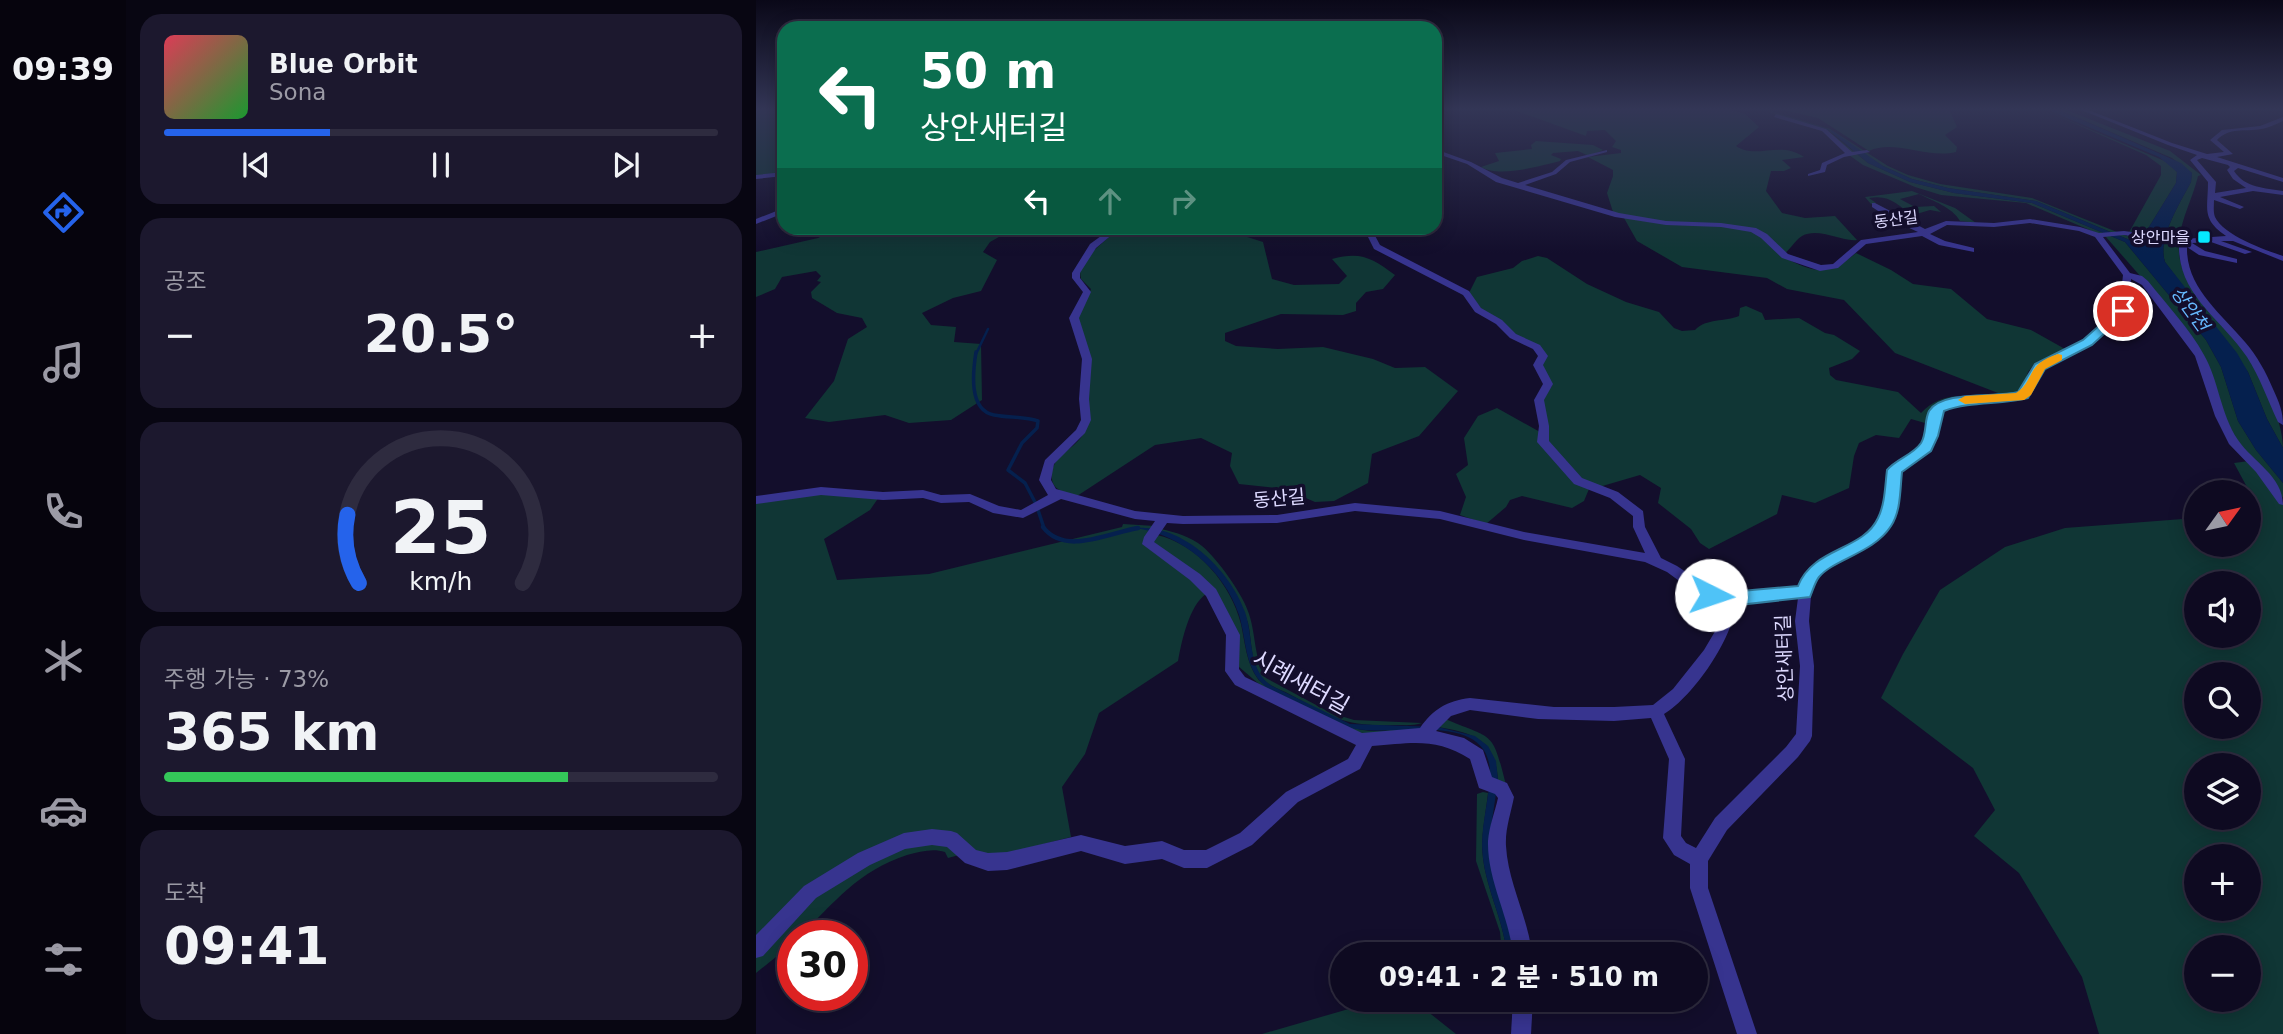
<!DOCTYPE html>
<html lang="ko">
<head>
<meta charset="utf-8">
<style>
	body { margin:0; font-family:"DejaVu Sans","Noto Sans KR",sans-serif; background:#1c182e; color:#f1f3f6; height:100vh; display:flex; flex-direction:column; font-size:26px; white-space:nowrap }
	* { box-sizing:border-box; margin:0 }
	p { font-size:23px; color:#9b9aa5 }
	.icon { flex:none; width:38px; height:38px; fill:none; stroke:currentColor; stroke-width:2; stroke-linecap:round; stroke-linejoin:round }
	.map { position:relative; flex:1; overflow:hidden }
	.drawer { display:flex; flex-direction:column; gap:14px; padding:14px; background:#080612; width:630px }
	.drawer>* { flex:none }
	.banner { position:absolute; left:21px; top:21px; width:665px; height:214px; border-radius:21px; box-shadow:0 4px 18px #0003,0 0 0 2px #2e2b3f; background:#0b6e4f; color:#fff; overflow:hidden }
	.needle { width:46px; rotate:57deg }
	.fabs { position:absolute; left:1428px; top:480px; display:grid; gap:14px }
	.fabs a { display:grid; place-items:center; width:77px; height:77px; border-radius:50%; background:#0e0a21; box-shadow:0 4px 18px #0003,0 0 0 2px #2e2b3f; font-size:35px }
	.speed { position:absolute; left:21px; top:920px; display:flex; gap:14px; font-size:35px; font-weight:700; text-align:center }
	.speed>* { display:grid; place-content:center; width:91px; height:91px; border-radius:50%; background:#0e0a21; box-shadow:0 4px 18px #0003,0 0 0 2px #2e2b3f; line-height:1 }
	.speed .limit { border:10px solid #d22; background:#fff; color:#111 }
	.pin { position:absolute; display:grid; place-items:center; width:60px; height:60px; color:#fff; margin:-30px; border:4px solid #fff; border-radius:50%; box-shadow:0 2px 7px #0007 }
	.me { position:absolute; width:77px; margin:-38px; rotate:94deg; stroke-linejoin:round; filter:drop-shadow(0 0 5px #0008) }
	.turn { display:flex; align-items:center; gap:24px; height:147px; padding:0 28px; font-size:32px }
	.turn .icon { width:91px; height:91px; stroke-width:2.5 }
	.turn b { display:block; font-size:49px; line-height:60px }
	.lanes { display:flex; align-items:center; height:66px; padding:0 28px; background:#0003; justify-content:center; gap:35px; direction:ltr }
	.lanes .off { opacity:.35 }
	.big { font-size:52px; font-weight:800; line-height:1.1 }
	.drawer .tile { flex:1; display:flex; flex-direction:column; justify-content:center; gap:10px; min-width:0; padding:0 24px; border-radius:21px; background:#1c182e }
	.drawer .dial { align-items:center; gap:0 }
	.dial svg { height:182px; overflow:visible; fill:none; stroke:#2e2b3f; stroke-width:7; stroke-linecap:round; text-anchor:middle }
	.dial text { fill:#f1f3f6; stroke:none }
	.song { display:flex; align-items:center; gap:21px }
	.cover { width:84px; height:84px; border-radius:10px; background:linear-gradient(135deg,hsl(350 70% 55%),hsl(130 70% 35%)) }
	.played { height:7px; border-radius:4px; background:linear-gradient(90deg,#2563eb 30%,#2e2b3f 30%) }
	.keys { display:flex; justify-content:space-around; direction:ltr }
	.heat { display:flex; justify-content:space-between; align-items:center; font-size:38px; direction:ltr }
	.charge { height:10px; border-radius:5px; background:linear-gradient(90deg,#34c759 73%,#2e2b3f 0) }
	.trip { position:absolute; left:574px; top:942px; width:378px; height:70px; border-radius:35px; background:#0e0a21; box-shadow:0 4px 18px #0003,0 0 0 2px #2e2b3f; font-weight:800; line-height:70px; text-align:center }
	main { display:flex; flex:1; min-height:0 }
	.tab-bar { display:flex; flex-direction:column; width:126px; justify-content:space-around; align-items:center; background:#06040d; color:#9b9aa5 }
	.tab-bar .icon { width:49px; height:49px }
	.tab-bar .current { color:#2563eb }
	.tab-bar b { font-size:32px; color:#f1f3f6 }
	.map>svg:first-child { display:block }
</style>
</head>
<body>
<main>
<nav class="tab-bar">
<b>09:39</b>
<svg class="icon current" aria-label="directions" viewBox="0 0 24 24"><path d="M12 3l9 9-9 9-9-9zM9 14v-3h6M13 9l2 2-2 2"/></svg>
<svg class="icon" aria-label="music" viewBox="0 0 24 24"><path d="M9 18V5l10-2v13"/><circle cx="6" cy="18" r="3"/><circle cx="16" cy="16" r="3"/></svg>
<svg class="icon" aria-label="phone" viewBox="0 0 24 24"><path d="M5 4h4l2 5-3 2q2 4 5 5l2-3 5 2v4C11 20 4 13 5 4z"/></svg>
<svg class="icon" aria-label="climate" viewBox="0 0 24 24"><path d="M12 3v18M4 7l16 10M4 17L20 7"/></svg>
<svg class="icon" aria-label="car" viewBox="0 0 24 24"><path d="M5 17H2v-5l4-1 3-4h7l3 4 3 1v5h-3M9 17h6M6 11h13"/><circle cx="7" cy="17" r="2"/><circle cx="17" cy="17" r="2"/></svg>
<svg class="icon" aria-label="filters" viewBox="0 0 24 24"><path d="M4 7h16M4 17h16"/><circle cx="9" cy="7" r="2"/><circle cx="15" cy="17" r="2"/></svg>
</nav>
<section class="drawer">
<div class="tile">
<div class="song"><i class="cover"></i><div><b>Blue Orbit</b><p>Sona</p></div></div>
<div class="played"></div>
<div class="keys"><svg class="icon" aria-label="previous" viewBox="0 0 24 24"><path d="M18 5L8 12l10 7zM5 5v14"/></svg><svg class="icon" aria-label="pause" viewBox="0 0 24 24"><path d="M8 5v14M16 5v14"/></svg><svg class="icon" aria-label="next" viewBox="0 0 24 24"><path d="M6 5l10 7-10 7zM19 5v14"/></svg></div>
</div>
<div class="tile"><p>공조</p>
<div class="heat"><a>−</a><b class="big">20.5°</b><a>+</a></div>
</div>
<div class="tile dial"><svg viewBox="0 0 100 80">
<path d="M14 69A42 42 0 1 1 86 69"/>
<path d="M14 69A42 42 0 0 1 9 39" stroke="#2563eb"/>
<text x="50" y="56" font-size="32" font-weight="700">25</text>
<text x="50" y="72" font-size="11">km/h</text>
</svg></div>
<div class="tile"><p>주행 가능 · 73%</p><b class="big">365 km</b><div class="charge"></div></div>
<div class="tile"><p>도착</p><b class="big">09:41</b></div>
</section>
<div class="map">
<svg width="1527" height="1034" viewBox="0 0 1527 1034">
	<rect width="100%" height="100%" fill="#130e2c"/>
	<g fill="#103635" fill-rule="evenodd">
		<path d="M0,109H28V173L0,176Z"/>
		<path d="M717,109H971L989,114L1003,127L980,146C1000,160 1024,140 1048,157L1026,160L1035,168L1028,171H1015L1010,191L1026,213L1049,218L1079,216L1101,240C1085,242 1063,227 1046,236C1038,241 1034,251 1025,256C1059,273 1070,277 1100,253L1135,270L1157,284L1195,289L1231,319L1275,330L1309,349L1278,364L1272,372L1266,391L1259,395L1191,400L1176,408L1169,423L1155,419L1143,438L1120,435L1103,443L1098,456L1093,488L1059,503L1026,495L1021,514L953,549L944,543L935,529L902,503L905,488L884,475L843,487L830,484L793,449L785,411L789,391L796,386L784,368L790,357L727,311L713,293L721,277L757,268L766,261L782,256L791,258L831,284L870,302L903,312L918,328L926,331L939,330C950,318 969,322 983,316L984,308L990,306L1006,313L1009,320L1043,318L1069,333L1078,335L1104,351L1096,359L1073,368L1074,375L1080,380L1142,392L1165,413C1187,389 1215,398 1242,393L1139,353L1088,300L1031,289L1011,278L926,267L881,241L868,218L857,212L851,193L857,176V170L832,157L865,153V150L856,147L860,141L849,130L831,131L830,136L758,110Z"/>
		<path d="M1008,109L1074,129L1132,166L1152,175L1184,184L1276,198L1371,236L1405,175V166L1390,155L1286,109L1411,162L1421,172L1420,183L1385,240L1376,241L1280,201L1192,188L1156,179L1127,166L1071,130L1112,163L1154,182L1198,193L1276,203L1369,242L1450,340L1465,367L1482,421L1500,450L1527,483V498L1486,449L1473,429L1451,371L1385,277L1350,237L1270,203L1185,195L1159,187L1107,165L1093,155L1071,131L1023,116Z"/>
		<path d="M1023,109H1193L1201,127L1189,135L1201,147L1200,152C1171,159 1138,139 1113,151L1062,118Z"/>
		<path d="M1301,109H1308L1414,151L1445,175L1442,176C1436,202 1421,225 1423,253C1426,289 1464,319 1485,346C1503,370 1527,418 1527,448L1511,419L1492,372L1409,262C1401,239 1424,203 1435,182L1436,173L1416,158Z"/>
		<path d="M780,141L837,145L847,150L833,156L822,151L797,153L795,155L805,159L804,161C784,166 743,178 725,167L743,161L739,153L776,149L775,145Z"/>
		<path d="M1156,191L1199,208L1220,223L1204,221C1196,207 1177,201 1163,194L1144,199L1159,207L1178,206L1185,212L1174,210L1157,215C1141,205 1134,194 1113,198L1120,203L1115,204L1109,197Z"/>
		<path d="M82,228H259L234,242L227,252L241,260L225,291L197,298L166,313L175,325L200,327L198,342L225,344L226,400L195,420L153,423L129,415L73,422L49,418L78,381L92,339L111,327L106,318L81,313L56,298L55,292L65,282L61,281L65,276L60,271L26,277L19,289L0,297V252L62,238Z"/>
		<path d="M363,228H484L482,234L507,242L516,279L538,285L583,284L591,276L576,259C605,251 616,258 639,275L627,289L610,292L600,303V311L587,315L525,314L469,333V341L480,346L522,349L567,347L617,359L639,368L669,367L702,391L663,436L616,454L612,483L578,501L559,502L529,489L483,484L474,466L476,453L445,438L399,445L321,496C311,493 297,491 296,479C293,457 316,451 326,436C329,429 329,416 330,409C336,366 335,360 322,318L335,289L325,279L324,272L335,253Z"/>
		<path d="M741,408L784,432L833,489L828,501L816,508L766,496L754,500L750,507L730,524L704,515L710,497L700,474L712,465L708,438L722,416Z"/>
		<path d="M1493,461L1527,503V1034H1343L1326,977L1263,873L1218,836L1239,810L1217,768L1125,698L1147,654L1184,590L1249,547L1309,528L1440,518V544H1493V526L1498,527L1506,515L1478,463ZM1440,583H1493V635H1440ZM1440,674H1493V726H1440ZM1440,765H1493V817H1440ZM1440,856H1493V908H1440ZM1440,947H1493V999H1440Z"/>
		<path d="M63,493L123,497L114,510L68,539L81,580L173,574L366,527L367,524L399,526L390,538L450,594C433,606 426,640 422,661L343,713L329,754L306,787L315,837L240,856L220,852L204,839L121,849L0,945V502Z"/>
		<path d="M405,529C419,532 435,537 446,546C461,558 488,596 493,614C500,635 498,659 510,678L575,713L598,720L666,723C658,726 648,725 640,725C590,727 577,718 535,695C524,689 510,686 504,675C494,659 496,640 492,623C479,581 447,543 404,531Z"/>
		<path d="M401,535C441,544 475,584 485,624C489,642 490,663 502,679C511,691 591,728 607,730C624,733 643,728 660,728L611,736L504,685L482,666L469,611L403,549L396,540Z"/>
		<path d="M689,719C739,740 736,730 750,785L742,781C740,740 718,733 682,727Z"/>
		<path d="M727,792L732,793C730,814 724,837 727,858C731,891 747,919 751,954H746L744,932L720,861L721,794Z"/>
		<path d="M186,840L203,855L192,858L189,852C176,848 164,852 151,855C102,871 79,902 44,936H37L36,944L0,973V952L48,900L147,845Z"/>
		<path d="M603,1006L640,1014L671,1011L700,1034H506Z"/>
	</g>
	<g fill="#05204e">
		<path d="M1009,109L1077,131L1127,166L1156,179L1192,188L1280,201L1376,241L1385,240L1420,183L1421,172L1403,157L1290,109H1301L1425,163L1436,173L1435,182C1424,203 1401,239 1409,262L1481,353L1492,372L1511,419L1527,448V483L1500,450L1482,421L1465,367L1450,340L1369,242L1276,203L1198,193L1154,182L1112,163L1074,131Z"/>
		<path d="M380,528C427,524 474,570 489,612C498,638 491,670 516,686L594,724L682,727L719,736L732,746L740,761L742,780L734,834L758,954H751C747,919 731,891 727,858C723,829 734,800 734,771C731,707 628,740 592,727C565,718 540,700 513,689C488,672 491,641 483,615C468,570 426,535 380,528Z"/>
	</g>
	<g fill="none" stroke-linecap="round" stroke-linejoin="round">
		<path stroke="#05204e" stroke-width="2.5" d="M220,354L232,329"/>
		<g stroke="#05204e" stroke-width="3.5">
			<path d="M220,352C217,371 212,410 238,415C253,418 267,416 282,421L281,428L266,443L252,470L269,483L280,504"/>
			<path d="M282,510L288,528"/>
		</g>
		<path stroke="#05204e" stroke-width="4.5" d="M287,527C309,556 352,533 382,528"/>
		<g fill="#37348f" fill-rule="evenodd">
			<path d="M1323,109H1330L1416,143L1451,154L1468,152L1454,140L1466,130L1504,126L1527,117V121C1520,124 1513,128 1505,129C1489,132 1473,127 1461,140L1477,154L1461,157L1527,178V182L1482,168L1478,171C1489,188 1509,188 1527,191V195L1497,191L1464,197L1488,207L1484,209L1458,200C1458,205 1457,211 1459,217C1467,235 1509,250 1527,256V261L1477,241H1465L1496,252L1489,254L1455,242L1436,243L1449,251L1481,259V263L1443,255L1431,247C1430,288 1465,313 1489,342C1501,356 1510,372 1517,389C1523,402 1527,411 1527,425L1522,422C1512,401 1504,377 1491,357C1465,318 1421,295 1423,243L1368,235L1347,237L1374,273L1386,276L1392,281C1410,304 1434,329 1448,355C1463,381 1464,413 1482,440C1497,462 1527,476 1527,505L1523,504L1500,472L1473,444L1459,416L1439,356L1386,285L1375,279L1373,311L1367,318L1335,345L1288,369L1271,397L1246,402H1213L1196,405L1185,413L1179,439L1173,452L1144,471L1141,507L1132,527L1105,551L1068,570L1056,583L1053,621L1058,666L1056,736L1054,741L1042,757L971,830L952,861V888L1001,1034H981L934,888V864L918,855L907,838L913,759L895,718L858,721L782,719L714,710L695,716L680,731L708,738L727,750L736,777L751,783L758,797C755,813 749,829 750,846C752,883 772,917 776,954H757C753,916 731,880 732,841C733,826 739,812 742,798L739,794L723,788L714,759C680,737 655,743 616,746L604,769L542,802L496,845L451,868H428L406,859L369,864L325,851L251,870L232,871L209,863L191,847L176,845L149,849L114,865L60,898L7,956L0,958V935L48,886L102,853L148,833L176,829L195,831L201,833L220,850L232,853L251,852L325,835L369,846L406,841L428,850H450L484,833L530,792L592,759L600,745L479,685L469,671L470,635L450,596L434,580L386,544L388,537L399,521L379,519L305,499L267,518L237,513L213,502L185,503L167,498L127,500L65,495L0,504V496L65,487L127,492L167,490L185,495L214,494L243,506L265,510L292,495L283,480L289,460L320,430L325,420L323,399L326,359L313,318L327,292L316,278V273L334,244L356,228H364L340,248L324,273V278L335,292L323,318L336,359L333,399L335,420L329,433L298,464L295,480L300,489L379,511L427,516L521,515L599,503L684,511L768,532L889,553L877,527V516L854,498L818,484L781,442L783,426L778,400L787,384L777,365L782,356L777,349L754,338L740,324L719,312L707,295L618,249L610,233L601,228H610L616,230L624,245L713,291L725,308L746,320L760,334L784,345L792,356L787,365L797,384L788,400L793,426V441L826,478L862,492L887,511L889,527L905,558L921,566L951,586L974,594L1043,587C1046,559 1106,548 1123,520C1133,504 1126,480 1134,468C1140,458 1156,454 1165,447C1170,436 1169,424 1174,414C1187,385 1238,400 1263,393L1280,365L1329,341L1361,314L1363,311L1367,275L1339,237L1323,231L1274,223L1238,227L1191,225L1174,234L1189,241L1218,248V252L1183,245L1166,236L1110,244L1082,268L1064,271L1026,258L1005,238L995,232L965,227L910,225L859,217L740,182L711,164L679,153V149L715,162L746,178L762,183L796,172L810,160L851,150V152L814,162L800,174L769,185L863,213L910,221L965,223L1000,228L1011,234L1032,254L1065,265L1077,264L1105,240L1162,232L1136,220L1116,207V203H1119L1169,229L1190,221L1238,223L1274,219L1324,227L1343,233L1368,231L1427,239L1470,236C1445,219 1452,209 1452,182L1434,160L1441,155L1412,145ZM1446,158L1472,165L1474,167L1471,170L1477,179L1490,188L1459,193L1460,182L1441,160ZM599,511L684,519L768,540L889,562L911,572L941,594L967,603L961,628L948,650L917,689L897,705L858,707H798L714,698C691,701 677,709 664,728L606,733L489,677L483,669L484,635L460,589L444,574L398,542L411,523L427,524L521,523ZM1042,598L1039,621L1044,666L1040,734L1030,747L959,818L940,848L930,843L925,836L929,759L908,714C938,696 977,638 980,604Z"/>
			<path d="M1020,114L1070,129L1096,152L1111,150L1114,152L1088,157L1071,165L1069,172L1052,176V174L1064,170L1066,163L1089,153L1066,131L1018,117Z"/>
			<path d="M28,172V176L0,179V175Z"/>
			<path d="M28,208V213L0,224V219Z"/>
			<path d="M757,999H777L775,1034H755Z"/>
		</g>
	</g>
	<linearGradient id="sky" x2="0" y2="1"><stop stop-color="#0a0818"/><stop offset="0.43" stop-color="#333656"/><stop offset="1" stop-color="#333656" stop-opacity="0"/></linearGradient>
	<rect width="1527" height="253" fill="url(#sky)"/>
	<path fill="#4fc3f7" stroke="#337fa1" stroke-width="2" d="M1363,308L1373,311L1336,345L1289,369L1272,398C1244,405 1215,401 1188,411L1182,436L1175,451L1146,472C1144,490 1145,511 1135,526C1118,553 1078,559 1063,577C1059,582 1057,590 1054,597L974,606L949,600L946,595L949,590L955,589L974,592L1042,586C1057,547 1107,551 1122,518C1129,504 1129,486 1131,470C1140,459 1157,455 1165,443C1171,433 1168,421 1173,411C1186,390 1240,398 1262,392L1279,364L1327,340Z"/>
	<path fill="#f59e0b" d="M1302,354L1306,355V360L1289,369L1275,395L1268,400L1209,404L1202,400L1209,396L1260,393C1279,381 1269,364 1302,354Z"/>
	<rect fill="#05e8ff" stroke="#130e2c" stroke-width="2.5" x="1441" y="230" width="14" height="14" rx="3.5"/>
	<g text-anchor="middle" stroke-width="7" stroke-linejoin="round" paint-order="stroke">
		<g font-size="16" fill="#ddd9ff" stroke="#130e2c">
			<text transform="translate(1140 219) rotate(-7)" y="6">동산길</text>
		</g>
		<g font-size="16" fill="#ddd9ff" stroke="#130e2c" text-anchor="end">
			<text x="1434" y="243">상안마을</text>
		</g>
		<g font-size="18" font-style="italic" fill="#67baff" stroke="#130e2c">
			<text transform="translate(1434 309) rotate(54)" y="6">상안천</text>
		</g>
		<g font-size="19" fill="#ddd9ff" stroke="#130e2c">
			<text transform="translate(523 498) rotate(-5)" y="7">동산길</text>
			<text transform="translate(1028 658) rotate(-92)" y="7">상안새터길</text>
		</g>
		<g font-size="23" fill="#ddd9ff" stroke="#130e2c">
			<text transform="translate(545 682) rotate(29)" y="8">시례새터길</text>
		</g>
	</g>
</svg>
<div class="fabs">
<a><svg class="needle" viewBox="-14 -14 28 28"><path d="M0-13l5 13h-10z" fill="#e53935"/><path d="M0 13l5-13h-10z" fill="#9b9aa5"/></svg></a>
<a><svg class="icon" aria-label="sound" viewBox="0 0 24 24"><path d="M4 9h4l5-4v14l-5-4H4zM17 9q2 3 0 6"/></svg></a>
<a><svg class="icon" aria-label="search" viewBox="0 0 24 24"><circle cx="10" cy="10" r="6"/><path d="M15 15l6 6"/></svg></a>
<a><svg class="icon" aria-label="layers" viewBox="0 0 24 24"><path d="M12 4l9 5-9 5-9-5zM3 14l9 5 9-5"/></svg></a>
<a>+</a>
<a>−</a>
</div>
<div class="speed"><div class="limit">30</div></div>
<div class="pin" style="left:1367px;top:311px;background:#d93025"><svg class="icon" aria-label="arrive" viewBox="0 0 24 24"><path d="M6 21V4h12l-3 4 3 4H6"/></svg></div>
<svg class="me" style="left:955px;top:595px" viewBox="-20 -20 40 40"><circle r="19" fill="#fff"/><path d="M0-13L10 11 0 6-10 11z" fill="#4fc3f7"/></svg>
<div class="trip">09:41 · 2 분 · 510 m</div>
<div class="banner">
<div class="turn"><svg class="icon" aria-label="left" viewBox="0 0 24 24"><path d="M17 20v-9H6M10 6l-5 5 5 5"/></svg><div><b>50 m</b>상안새터길</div></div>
<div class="lanes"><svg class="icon" aria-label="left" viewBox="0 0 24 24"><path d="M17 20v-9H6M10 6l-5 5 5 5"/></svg><svg class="icon off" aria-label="ahead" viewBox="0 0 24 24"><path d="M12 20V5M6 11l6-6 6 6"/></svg><svg class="icon off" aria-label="right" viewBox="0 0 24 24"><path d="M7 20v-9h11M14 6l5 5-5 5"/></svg></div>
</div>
</div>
</main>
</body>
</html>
